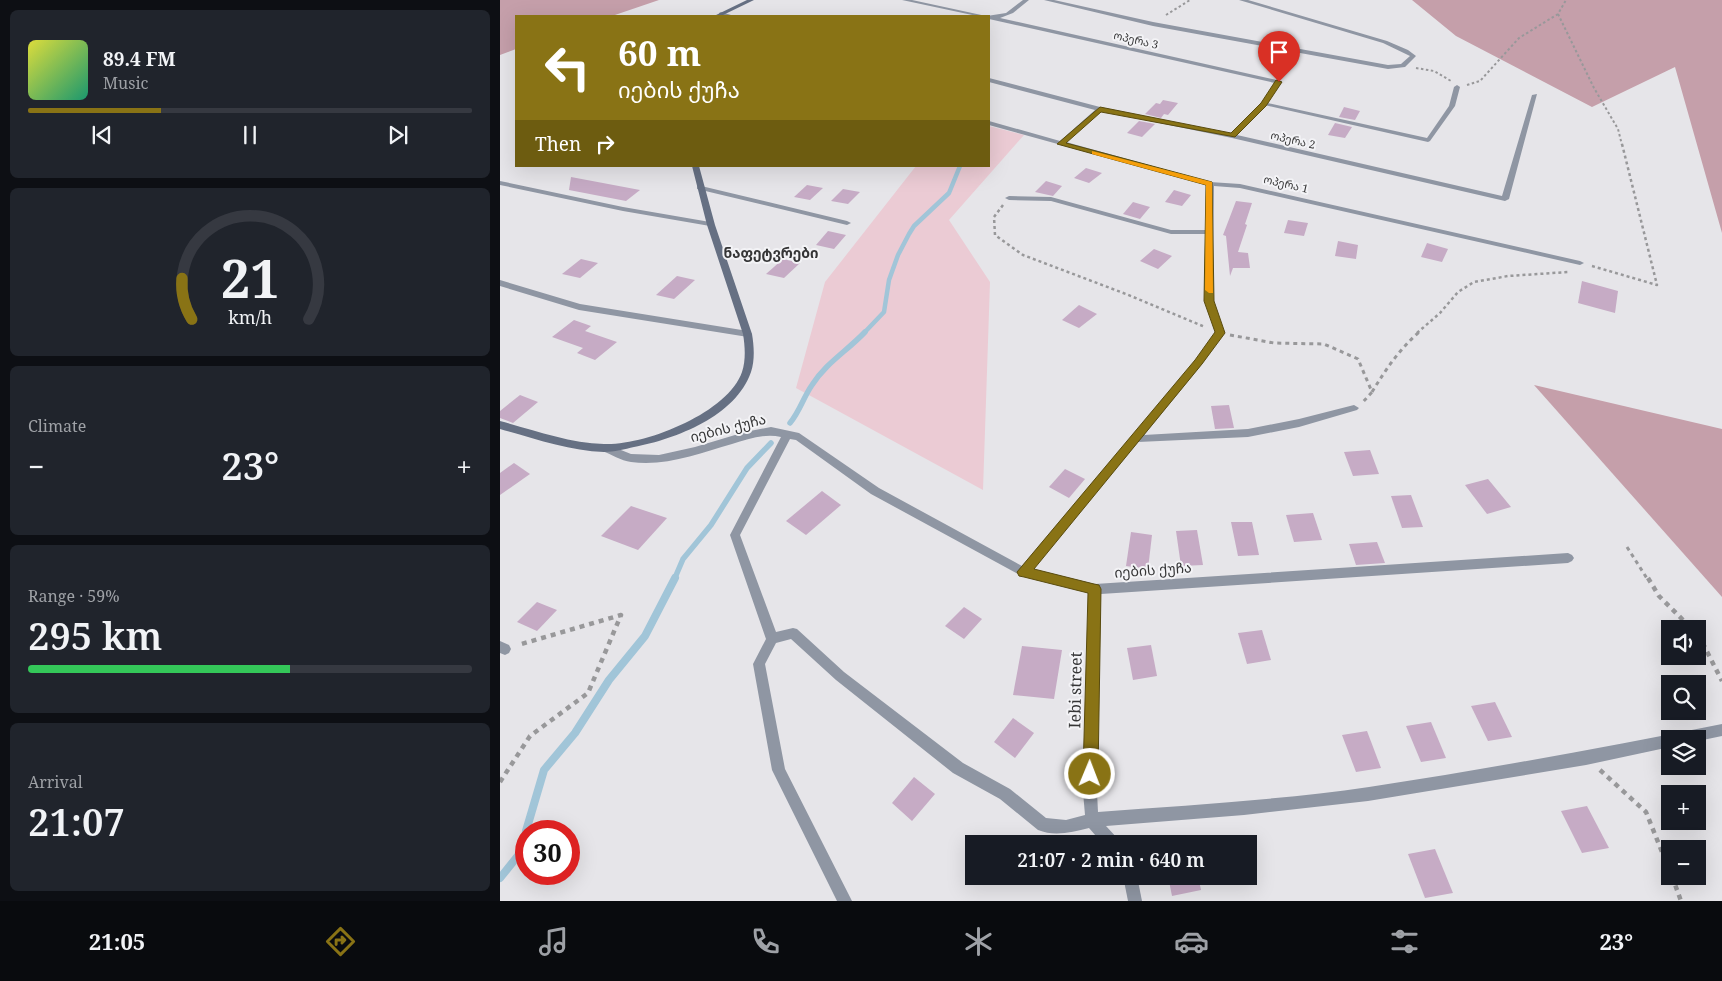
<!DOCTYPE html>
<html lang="en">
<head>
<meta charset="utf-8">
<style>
	body { margin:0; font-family:"Noto Serif","Noto Sans Georgian",serif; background:#20242c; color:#f1f3f6; height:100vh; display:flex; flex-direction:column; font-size:19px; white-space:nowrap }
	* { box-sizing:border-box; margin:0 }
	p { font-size:16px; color:#9ea1a6 }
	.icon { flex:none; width:28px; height:28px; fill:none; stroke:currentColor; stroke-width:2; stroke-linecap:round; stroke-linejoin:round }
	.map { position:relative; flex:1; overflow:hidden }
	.panel { display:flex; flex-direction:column; gap:10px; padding:10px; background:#0d0f14; width:500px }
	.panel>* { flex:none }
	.guide { position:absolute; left:15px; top:15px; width:475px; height:152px; border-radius:0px; box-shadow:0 5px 20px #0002; background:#897315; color:#fff; overflow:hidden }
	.fabs { position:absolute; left:1161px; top:620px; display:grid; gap:10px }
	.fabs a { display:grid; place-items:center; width:45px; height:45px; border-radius:0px; background:#171b24; box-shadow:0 5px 20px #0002; font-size:25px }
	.speed { position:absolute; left:15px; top:820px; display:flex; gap:10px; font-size:25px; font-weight:700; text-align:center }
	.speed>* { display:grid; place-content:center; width:65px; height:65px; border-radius:50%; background:#171b24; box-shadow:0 5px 20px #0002; line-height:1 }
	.speed .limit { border:8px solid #d22; background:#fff; color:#111 }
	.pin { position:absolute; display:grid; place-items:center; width:42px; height:42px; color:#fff; margin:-51px -21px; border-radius:50% 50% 50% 0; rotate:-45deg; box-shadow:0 0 5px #0007 }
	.pin .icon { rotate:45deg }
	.me { position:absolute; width:55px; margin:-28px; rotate:1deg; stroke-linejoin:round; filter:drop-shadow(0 0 4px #0008) }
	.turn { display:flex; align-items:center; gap:18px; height:105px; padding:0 20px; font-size:22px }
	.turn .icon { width:65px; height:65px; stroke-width:2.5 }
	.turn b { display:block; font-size:35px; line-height:42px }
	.then { display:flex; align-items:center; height:48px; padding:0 20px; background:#0003; gap:10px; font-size:19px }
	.big { font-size:38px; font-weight:600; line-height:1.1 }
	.panel .card { flex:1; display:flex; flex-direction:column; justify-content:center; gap:8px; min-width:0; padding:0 18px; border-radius:8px; background:#20242c }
	.panel .dial { align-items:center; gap:0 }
	.dial svg { height:130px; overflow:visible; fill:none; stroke:#363941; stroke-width:7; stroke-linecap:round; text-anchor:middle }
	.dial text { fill:#f1f3f6; stroke:none }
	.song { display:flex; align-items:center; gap:15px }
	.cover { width:60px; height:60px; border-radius:8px; background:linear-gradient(135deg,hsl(60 70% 55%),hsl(160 70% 35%)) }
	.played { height:5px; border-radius:2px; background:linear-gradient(90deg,#897315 30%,#363941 30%) }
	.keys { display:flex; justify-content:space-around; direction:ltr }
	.heat { display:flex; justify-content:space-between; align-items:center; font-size:28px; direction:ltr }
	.charge { height:8px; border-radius:4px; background:linear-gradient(90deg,#34c759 59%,#363941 0) }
	.trip { position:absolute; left:465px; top:835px; width:292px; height:50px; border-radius:0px; background:#171b24; box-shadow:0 5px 20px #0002; font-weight:600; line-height:50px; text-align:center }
	.tab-bar { display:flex; height:80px; justify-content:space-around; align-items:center; background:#090b0e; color:#9ea1a6 }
	.tab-bar .icon { width:35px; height:35px }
	.tab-bar .active { color:#897315 }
	.tab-bar b { font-size:22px; color:#f1f3f6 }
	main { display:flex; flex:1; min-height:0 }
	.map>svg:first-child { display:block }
</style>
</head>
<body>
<main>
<section class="panel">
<div class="card">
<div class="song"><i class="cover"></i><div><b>89.4 FM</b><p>Music</p></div></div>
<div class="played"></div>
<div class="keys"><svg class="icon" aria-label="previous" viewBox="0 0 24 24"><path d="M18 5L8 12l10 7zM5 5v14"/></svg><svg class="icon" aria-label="pause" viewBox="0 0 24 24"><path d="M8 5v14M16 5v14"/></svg><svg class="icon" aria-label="next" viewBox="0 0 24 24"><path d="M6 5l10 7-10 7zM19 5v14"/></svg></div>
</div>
<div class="card dial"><svg viewBox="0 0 100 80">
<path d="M14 69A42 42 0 1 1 86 69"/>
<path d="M14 69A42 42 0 0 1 8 44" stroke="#897315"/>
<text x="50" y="56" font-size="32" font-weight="700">21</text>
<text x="50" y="72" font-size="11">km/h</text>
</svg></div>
<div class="card"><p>Climate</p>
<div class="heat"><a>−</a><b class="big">23°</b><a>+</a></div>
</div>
<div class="card"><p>Range · 59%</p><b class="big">295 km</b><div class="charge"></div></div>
<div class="card"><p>Arrival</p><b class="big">21:07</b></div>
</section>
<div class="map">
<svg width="1222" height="901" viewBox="0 0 1222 901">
	<rect width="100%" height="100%" fill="#e6e5e9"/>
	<path fill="#ebcbd4" d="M489,126L524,135L449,220L490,282L483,490L296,388L325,282L416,166H489Z"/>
	<g fill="#c59faa">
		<path d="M0,0H159L112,16H16V49L0,55Z"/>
		<path d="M912,0H1222V233L1175,67L1092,107L956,36Z"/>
		<path d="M1034,385L1222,429V597Z"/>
	</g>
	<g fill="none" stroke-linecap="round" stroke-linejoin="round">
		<path stroke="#a1c5d8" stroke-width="4.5" d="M364,333L384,312L389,280L398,255L409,234L414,226L449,193L460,166"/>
		<g stroke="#a1c5d8" stroke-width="5.5">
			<path d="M290,423C300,411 303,398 312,385C326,363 347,351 365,332"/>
			<path d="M174,580L183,559L211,525L247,468L271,443"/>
		</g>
		<g stroke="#a1c5d8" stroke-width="8">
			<path d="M26,831L44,770L75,733L109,680L145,636L175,578"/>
			<path d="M0,878L21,852L26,832"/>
		</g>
	</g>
	<g fill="#c6abc5">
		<path d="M663,100L678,103L668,115L664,114L661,118L645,114L656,103L660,104Z"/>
		<path d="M844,107L860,111L855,120L839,117Z"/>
		<path d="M639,121L655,124L642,137L627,133Z"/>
		<path d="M835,123L852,127L845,138L828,135Z"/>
		<path d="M586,168L602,173L589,183L574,178Z"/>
		<path d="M71,177L140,190L126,201L69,190Z"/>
		<path d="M546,181L562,186L553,196L535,192Z"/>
		<path d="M307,185L323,188L310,200L294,197Z"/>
		<path d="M343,189L360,192L348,204L331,201Z"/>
		<path d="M674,190L691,195L682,206L665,202Z"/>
		<path d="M736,201L752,203L745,224L747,225L738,252L748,253L750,268H733L730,276L726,236L723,235Z"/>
		<path d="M633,202L650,207L640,219L623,214Z"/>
		<path d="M788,220L808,223L804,236L784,233Z"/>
		<path d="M328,231L346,235L334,249L316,245Z"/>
		<path d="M838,241L858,245L856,259L835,256Z"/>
		<path d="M927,243L948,249L942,262L921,257Z"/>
		<path d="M654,249L672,256L658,269L640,261Z"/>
		<path d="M81,259L98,263L80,278L62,274Z"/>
		<path d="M283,259L300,263L284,278L266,274Z"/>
		<path d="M177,276L195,280L174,299L156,295Z"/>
		<path d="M1082,281L1118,291L1115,313L1078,303Z"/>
		<path d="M579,305L597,314L579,328L562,320Z"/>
		<path d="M74,320L91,326L85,331L117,342L95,360L77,353L83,348L52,337Z"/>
		<path d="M20,395L38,402L13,423L0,418V411Z"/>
		<path d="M729,405L734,428L715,429L711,406Z"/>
		<path d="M870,450L879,474L853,476L844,452Z"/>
		<path d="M14,463L30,474L0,495V473Z"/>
		<path d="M565,469L585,479L569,498L549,487Z"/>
		<path d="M988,479L1011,507L987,514L965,485Z"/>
		<path d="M322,491L341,505L306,535L286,521Z"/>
		<path d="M911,495L923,527L902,528L891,496Z"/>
		<path d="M131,506L167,518L138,550L101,536Z"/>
		<path d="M813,513L822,540L794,542L786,515Z"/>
		<path d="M731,522H752L759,555L738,556Z"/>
		<path d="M697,530L703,565L681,566L676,531Z"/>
		<path d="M631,532L652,535L648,569L626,566Z"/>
		<path d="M877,542L885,563L856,565L849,544Z"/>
		<path d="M37,602L57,610L37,631L17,622Z"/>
		<path d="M464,607L482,619L464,639L445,626Z"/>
		<path d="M762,630L771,660L747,664L738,633Z"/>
		<path d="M651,645L657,676L633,680L627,648Z"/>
		<path d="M522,646L562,650L554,699L513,695Z"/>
		<path d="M995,702L1012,737L988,741L971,706Z"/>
		<path d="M513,718L534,733L515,758L494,742Z"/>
		<path d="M931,722L946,758L921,762L906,726Z"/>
		<path d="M867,731L881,768L856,772L842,735Z"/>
		<path d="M414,777L435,794L412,821L392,803Z"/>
		<path d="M1087,806L1109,848L1082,853L1061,811Z"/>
		<path d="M935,849L953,893L925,898L908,854Z"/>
		<path d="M668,876H698L701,890L672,896Z"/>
	</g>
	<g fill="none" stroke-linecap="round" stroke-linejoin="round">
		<g stroke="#98989a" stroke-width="2" stroke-dasharray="2.5 2.5" stroke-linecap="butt">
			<path d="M1058,14L1094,88L1118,129L1122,145"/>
			<path d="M666,15L690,0"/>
			<path d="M916,68L934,71L951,81"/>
			<path d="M967,85L980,81L1019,38L1058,14L1066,0"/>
		</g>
		<g stroke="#98989a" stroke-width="2.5" stroke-dasharray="3 3" stroke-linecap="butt">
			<path d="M503,205L494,217L495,235L523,255L626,294L705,327"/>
			<path d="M1092,266L1157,285L1122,144"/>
			<path d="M917,333L940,313L958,292L974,282L1008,276L1068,272"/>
		</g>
		<g stroke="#98989a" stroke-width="3" stroke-dasharray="4 4" stroke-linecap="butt">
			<path d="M730,335L774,343L824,344L858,359L872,392L863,402"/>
			<path d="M872,392C886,369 899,350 919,332"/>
			<path d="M1127,547L1148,580"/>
		</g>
		<g stroke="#98989a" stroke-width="4.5" stroke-dasharray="5 5" stroke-linecap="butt">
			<path d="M1148,578L1159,596L1192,629"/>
			<path d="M1198,634L1222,681"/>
			<path d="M1100,770L1146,812L1170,872"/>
			<path d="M0,782L30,736L88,693L121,615L18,645"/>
			<path d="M1172,876L1181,901"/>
		</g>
		<path fill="#8f96a3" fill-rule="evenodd" d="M957,85L960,87L955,106L930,141L928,142L760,104L763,102L927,138L949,106L954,87Z"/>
		<g fill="#8f96a3" fill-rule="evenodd">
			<path d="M402,0H412L486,16H477Z"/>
			<path d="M523,0H529L513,13L500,18L781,81L782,82L765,105L737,135L1002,196L1032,95L1037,94L1009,199L1005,201L732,138L601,111L566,142L710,182L740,184L1080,261L1084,263L1080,265L740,188L714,186L713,301L724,333L702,364L644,435L748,429L799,419L854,405L859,408L857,410L799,427L748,437L638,442L533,569L595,584L1068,553L1072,555L1074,558L1072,561L1068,563L601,594L597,792L598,812C689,805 780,800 869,787C988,769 1106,747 1222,724V736L1198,741V739H1170V747L1086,765L868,801L744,815L606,826L618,839L620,844H603L589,828C572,832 555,837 538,830L500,799L453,773L336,680L291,639L276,643L265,664L285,769L352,901H337L272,770L253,664L266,639L230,535L281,437C265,433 248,439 232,444C200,453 165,467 131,462C121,461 111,454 102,451L101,448L106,444L131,454L159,455L195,447L245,432L271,427L299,433L379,488L522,566L696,360L716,333L705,301L706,234H671L551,201L509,200L505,198L509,196L551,197L671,230H706V185L489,125V121L560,141L595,110L489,82V78L600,107L731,134L761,103L775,83L489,19V16H487L506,13ZM290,439L296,440L371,494L520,575L589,593L583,792L585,815L566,820L546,818L510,789L463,763L344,672L297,629L293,628L276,632L240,535Z"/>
			<path d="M544,0H554L653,22L888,65L901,64L910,56L883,43L739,0H748L887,41L908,50L916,56L905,67L888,69L653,26Z"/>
			<path d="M221,12L231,15L232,16L219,15V13Z"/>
			<path d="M0,181L123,207L210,222L214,224L210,226L123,211L0,185Z"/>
			<path d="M197,185L347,221L351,223L347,225L197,189Z"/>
			<path d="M0,280L80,304L248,331L252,334L248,337L79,310L0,286Z"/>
			<path d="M0,641L9,645L11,649L9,653L5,655L0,653Z"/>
			<path d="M623,876H637L642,901H628Z"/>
		</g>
		<g fill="#667083" fill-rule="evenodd">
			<path d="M247,0H254L221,16H214Z"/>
			<path d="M192,166H199L215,225L252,334C254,346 255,360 251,372C236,416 176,439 134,447C125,449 114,452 104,452C69,451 33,438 0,429V421C34,430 69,443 104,444C144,446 228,413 242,372C246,360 245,346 243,334L207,225Z"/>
		</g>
	</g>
	<path fill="#897315" stroke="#594b0e" d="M776,80L782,82L766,106L735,137L601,112L566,143L712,182L714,301L725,333L702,364L534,569L594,584L599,585L601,589L598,774L596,779L590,781L585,779L583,774L588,593L524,577L519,576L517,572L695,360L715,332L704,301L706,185L557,144L600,107L731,133L761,103Z"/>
	<path fill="#f59e0b" d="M592,151L712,182L713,293H709L705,290L706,185L592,154Z"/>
	<g text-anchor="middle" stroke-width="4" stroke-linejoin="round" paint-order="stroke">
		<g font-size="11" fill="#353536" stroke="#f3f3f6">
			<text transform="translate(636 40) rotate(13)" y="4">ოპერა 3</text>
			<text transform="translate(793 140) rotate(13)" y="4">ოპერა 2</text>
			<text transform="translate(786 184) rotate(13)" y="4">ოპერა 1</text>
		</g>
		<g font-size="14" font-weight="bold" fill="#353536" stroke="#f3f3f6">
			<text x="271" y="258">ნაფეტვრები</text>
		</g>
		<g font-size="14" fill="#353536" stroke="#f3f3f6">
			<text transform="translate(228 428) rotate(-14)" y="5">იების ქუჩა</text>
			<text transform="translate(653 570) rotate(-4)" y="5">იების ქუჩა</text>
		</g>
		<g font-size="16" fill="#353536" stroke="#f3f3f6">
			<text transform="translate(575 690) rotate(-89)" y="6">Iebi street</text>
		</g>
	</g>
</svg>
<div class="fabs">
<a><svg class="icon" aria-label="sound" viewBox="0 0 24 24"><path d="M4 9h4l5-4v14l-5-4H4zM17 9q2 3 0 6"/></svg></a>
<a><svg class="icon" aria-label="search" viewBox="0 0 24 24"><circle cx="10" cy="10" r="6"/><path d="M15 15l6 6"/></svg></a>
<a><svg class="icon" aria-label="layers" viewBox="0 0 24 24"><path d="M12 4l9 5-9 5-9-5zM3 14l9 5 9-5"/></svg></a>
<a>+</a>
<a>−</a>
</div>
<div class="speed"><div class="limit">30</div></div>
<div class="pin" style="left:779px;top:82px;background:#d93025"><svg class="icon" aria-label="arrive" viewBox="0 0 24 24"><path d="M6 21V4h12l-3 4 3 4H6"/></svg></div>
<svg class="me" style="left:590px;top:774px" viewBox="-20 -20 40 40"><circle r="17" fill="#897315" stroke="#fff" stroke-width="3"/><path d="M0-11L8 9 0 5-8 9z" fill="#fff"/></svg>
<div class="trip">21:07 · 2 min · 640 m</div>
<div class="guide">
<div class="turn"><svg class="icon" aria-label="left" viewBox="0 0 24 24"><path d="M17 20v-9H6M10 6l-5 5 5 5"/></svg><div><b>60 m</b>იების ქუჩა</div></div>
<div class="then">Then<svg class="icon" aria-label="right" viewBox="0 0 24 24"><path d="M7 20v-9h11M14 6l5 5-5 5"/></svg></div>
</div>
</div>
</main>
<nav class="tab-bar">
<b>21:05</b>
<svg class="icon active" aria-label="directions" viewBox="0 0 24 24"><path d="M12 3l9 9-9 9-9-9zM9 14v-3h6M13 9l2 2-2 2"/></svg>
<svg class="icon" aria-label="music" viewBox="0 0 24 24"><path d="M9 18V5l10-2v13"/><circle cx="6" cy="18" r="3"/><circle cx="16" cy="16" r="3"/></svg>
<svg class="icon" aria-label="phone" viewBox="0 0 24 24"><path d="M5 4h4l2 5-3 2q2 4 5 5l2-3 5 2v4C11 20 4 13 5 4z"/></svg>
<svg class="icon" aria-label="climate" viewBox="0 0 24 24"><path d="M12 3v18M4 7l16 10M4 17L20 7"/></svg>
<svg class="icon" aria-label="car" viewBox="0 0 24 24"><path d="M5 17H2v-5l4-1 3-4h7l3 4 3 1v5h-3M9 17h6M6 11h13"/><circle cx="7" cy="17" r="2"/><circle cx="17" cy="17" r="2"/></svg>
<svg class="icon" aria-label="filters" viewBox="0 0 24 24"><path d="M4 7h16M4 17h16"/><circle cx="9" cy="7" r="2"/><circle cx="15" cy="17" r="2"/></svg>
<b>23°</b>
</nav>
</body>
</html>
